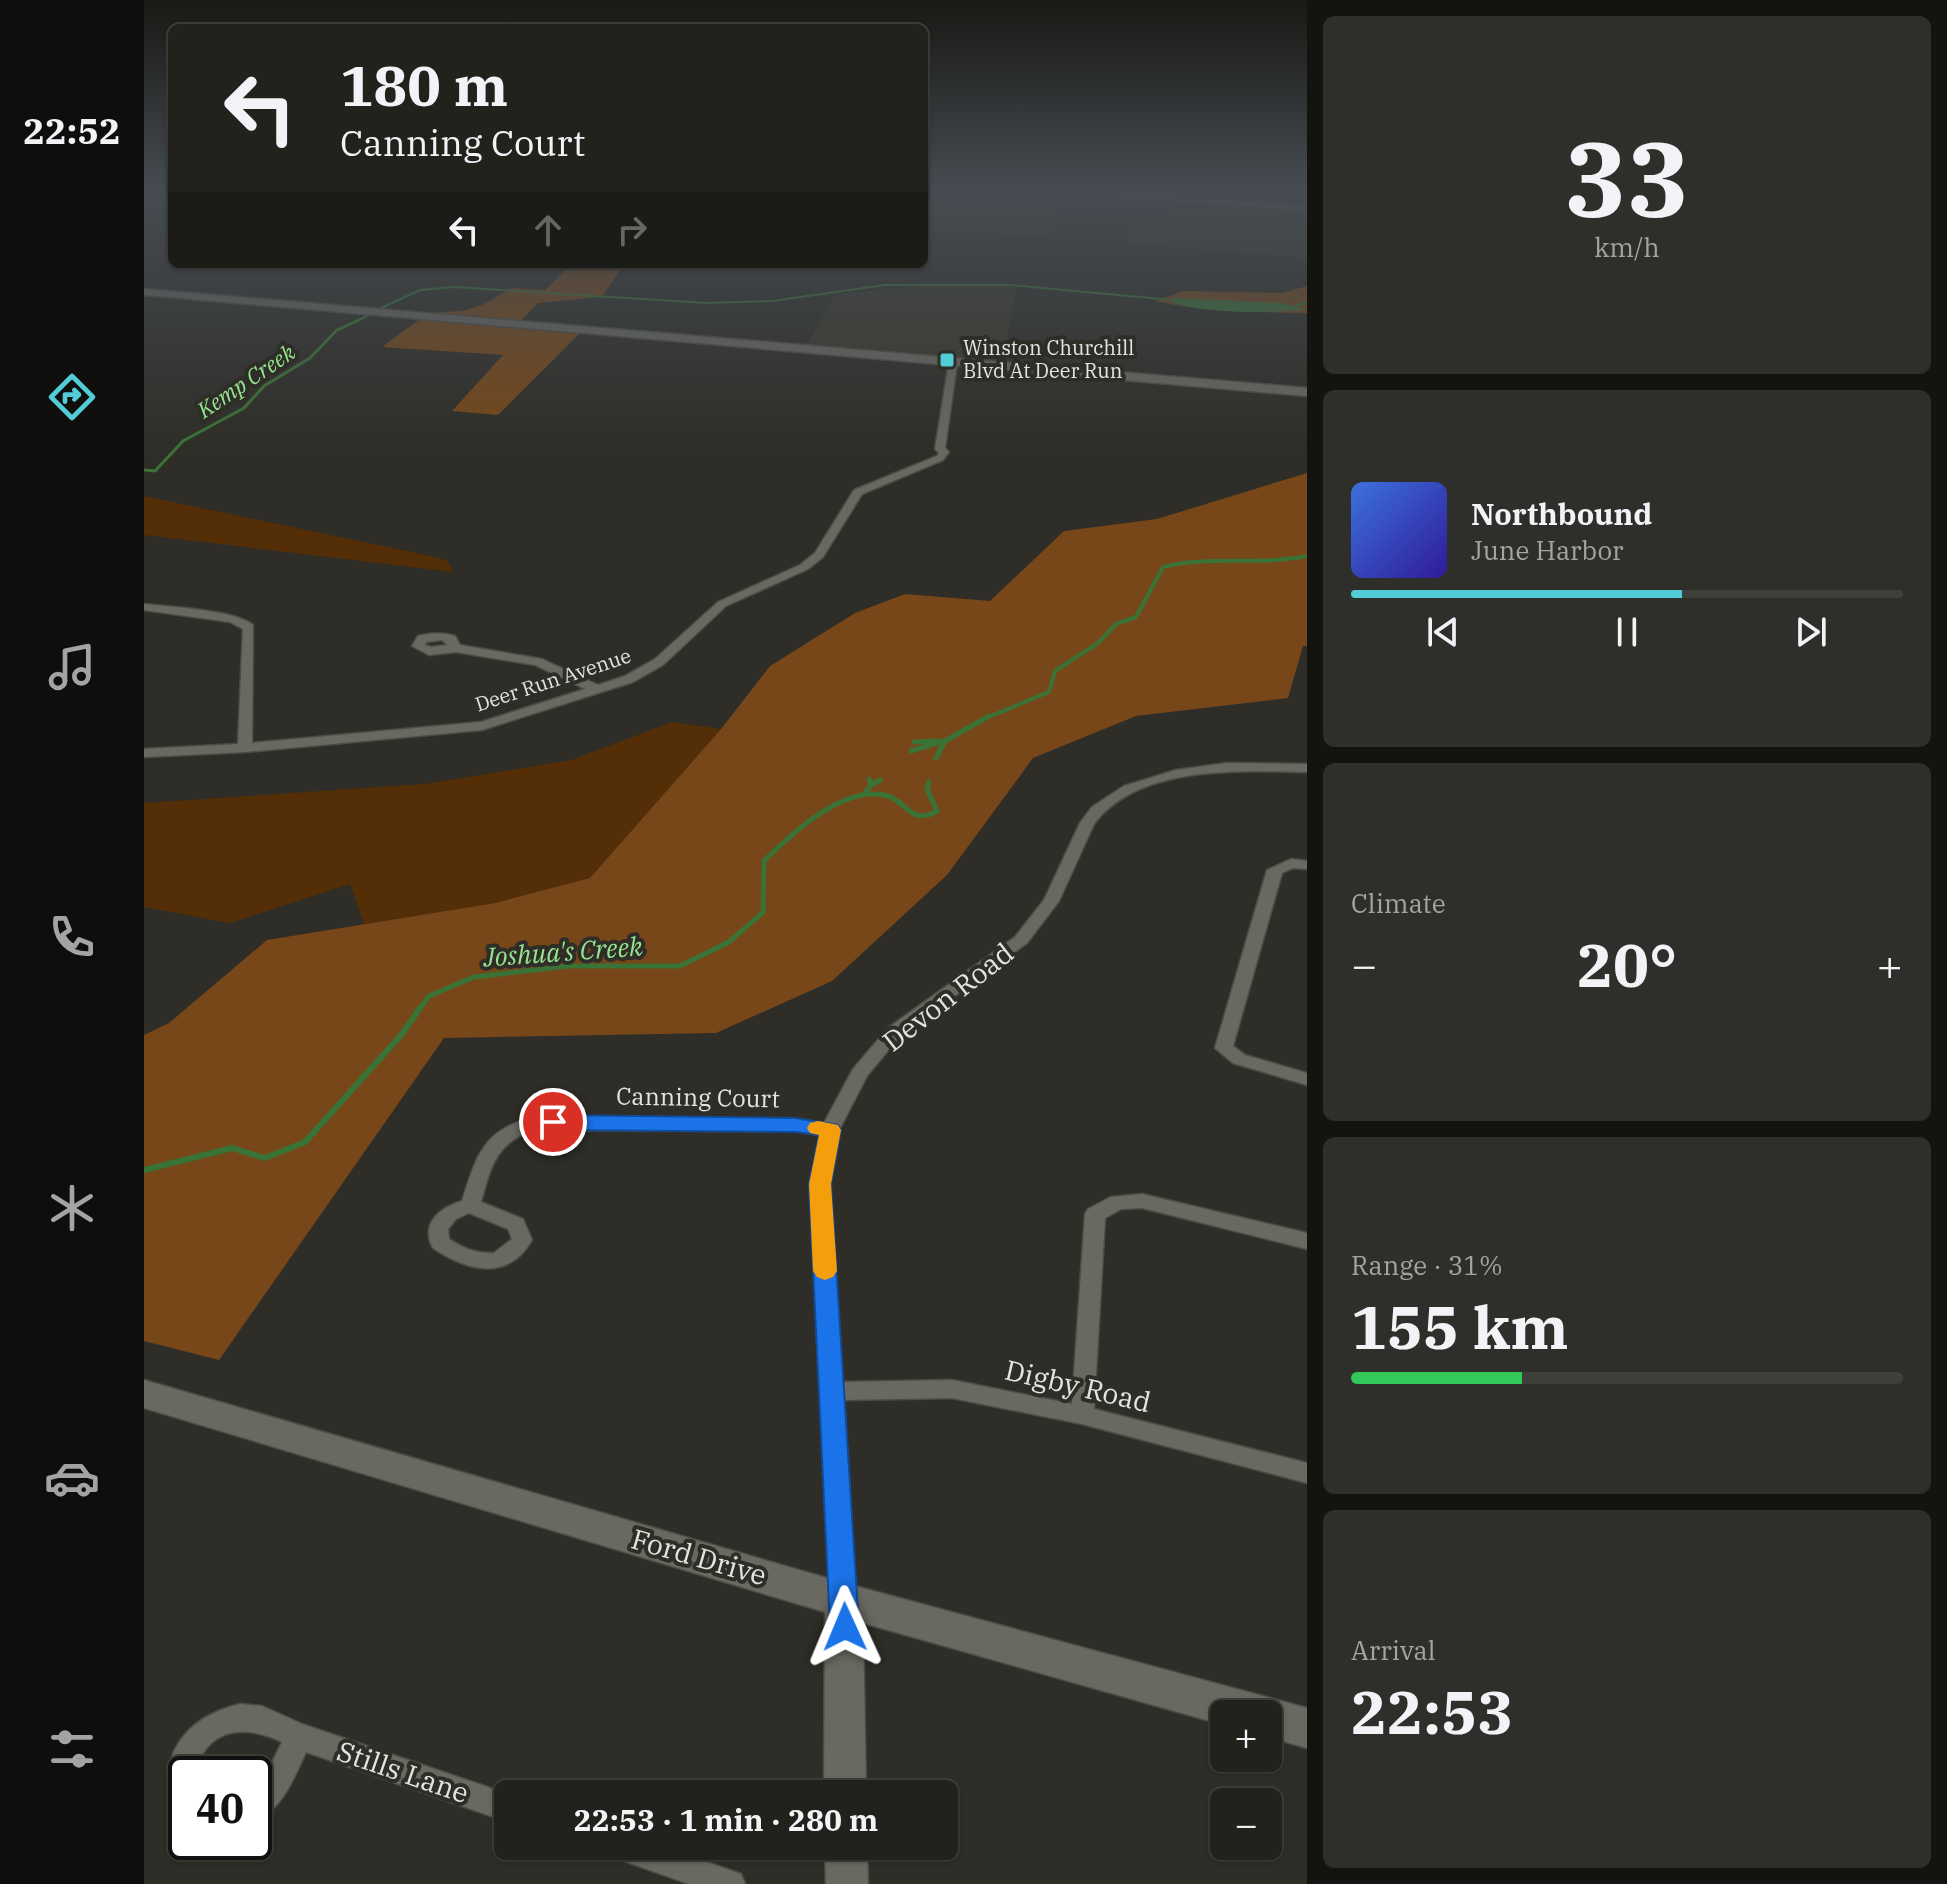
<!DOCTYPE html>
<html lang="en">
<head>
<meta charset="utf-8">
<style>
	body { margin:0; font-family:"IBM Plex Serif",serif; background:#2e2f2a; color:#f1f3f6; height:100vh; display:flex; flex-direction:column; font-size:30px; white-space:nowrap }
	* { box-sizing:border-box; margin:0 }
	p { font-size:26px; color:#a2a4a4 }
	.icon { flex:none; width:44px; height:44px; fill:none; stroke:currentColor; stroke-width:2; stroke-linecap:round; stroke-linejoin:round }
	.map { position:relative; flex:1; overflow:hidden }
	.panel { display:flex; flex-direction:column; gap:16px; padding:16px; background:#131310; width:640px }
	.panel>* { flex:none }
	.guide { position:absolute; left:24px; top:24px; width:760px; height:244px; border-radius:12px; box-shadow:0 2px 6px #0004,0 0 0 2px #3f3f3b; background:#22221d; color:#f1f3f6; overflow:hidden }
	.tools { position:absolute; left:1066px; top:1700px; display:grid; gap:16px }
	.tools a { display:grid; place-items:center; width:72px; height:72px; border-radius:12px; background:#22221d; box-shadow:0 2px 6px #0004,0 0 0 2px #3f3f3b; font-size:40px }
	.speed { position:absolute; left:24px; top:1756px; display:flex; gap:16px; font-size:40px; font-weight:700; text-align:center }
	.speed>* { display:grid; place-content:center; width:104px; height:104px; border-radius:50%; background:#22221d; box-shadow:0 2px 6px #0004,0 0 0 2px #3f3f3b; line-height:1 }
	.speed .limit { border:4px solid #111; border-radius:12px; background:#fff; color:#111 }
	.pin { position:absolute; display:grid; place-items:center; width:68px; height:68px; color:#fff; margin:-34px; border:4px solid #fff; border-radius:50%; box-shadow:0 2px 8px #0007 }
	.me { position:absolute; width:88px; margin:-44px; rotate:359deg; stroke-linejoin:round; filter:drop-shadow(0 0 6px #0008) }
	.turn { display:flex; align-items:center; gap:28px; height:168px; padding:0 40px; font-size:36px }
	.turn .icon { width:104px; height:104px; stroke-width:2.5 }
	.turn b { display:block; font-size:56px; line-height:68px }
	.lanes { display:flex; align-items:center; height:76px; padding:0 40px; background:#0003; justify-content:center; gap:40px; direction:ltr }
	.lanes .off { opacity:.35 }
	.big { font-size:60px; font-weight:700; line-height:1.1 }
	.panel .widget { flex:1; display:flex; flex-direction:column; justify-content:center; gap:12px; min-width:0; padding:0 28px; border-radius:12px; background:#2e2f2a }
	.panel .dial { align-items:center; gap:0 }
	.dial b { font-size:104px; line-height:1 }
	.song { display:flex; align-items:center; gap:24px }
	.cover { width:96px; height:96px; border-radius:12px; background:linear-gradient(135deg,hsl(220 70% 55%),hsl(250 70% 35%)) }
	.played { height:8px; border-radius:4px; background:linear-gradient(90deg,#52ccd6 60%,#3f3f3b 60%) }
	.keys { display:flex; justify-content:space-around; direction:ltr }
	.heat { display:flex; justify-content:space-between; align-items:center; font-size:44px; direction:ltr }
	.charge { height:12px; border-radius:6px; background:linear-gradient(90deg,#34c759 31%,#3f3f3b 0) }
	.trip { position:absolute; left:350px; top:1780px; width:464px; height:80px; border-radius:12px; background:#22221d; box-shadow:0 2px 6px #0004,0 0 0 2px #3f3f3b; font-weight:700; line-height:80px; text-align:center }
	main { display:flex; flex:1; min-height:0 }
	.tab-bar { display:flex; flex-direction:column; width:144px; justify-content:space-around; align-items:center; background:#0e0e0c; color:#a2a4a4 }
	.tab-bar .icon { width:56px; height:56px }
	.tab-bar .active { color:#52ccd6 }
	.tab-bar b { font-size:36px; color:#f1f3f6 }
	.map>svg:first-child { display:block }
</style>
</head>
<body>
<main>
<nav class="tab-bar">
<b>22:52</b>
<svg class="icon active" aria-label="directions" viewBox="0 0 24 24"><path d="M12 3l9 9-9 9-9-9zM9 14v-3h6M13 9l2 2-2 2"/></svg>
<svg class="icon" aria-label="music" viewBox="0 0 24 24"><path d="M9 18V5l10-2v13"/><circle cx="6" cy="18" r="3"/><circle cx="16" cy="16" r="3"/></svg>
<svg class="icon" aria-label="phone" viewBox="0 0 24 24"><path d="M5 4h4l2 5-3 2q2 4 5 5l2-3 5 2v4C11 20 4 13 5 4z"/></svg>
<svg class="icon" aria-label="climate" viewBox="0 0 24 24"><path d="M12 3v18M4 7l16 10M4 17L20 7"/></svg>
<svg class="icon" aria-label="car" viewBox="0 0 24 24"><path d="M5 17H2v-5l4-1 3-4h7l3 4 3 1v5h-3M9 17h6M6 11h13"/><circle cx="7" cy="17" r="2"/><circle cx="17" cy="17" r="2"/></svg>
<svg class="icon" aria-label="filters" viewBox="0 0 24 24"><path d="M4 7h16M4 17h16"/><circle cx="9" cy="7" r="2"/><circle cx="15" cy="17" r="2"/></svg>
</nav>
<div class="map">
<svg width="1163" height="1884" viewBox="0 0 1163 1884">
	<rect width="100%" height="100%" fill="#2e2d27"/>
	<g fill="#38372a">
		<path d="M780,188H814L923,196L904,237L780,229Z"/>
		<path d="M1022,201L1163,210V258L979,243L994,211L1019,213Z"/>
		<path d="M796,284L873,285L859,364L661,348L691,294Z"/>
	</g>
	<g fill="#532e07">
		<path d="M0,496L268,552L303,560L310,572L0,535Z"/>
		<path d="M528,722L577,729L446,878L351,903L220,924L206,884L86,923L0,907V803L280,784L427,760Z"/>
	</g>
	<g fill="#774719">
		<path d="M428,264H489L476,270L458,297L394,303L371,327L435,334L354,415L308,411L359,355L238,347L284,313L318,311L338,305L368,288L401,290Z"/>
		<path d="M1163,286V313C1112,312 1061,312 1011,301L1040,291L1138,293Z"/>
		<path d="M1163,473V646H1159L1144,698L992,716L889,758L803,875L688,981L572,1033L300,1038L75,1360L0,1341V1035L25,1023L123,940L351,903L446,878L577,729L626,666L711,613L761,594L846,601L920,531L1013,519Z"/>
	</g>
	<path fill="#3a7336" d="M1030,298L1139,303L1161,309C1129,314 1059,313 1029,303Z"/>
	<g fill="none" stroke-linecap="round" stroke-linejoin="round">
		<g stroke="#3a7336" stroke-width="2">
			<path d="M1152,305L1163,303"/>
			<path d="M235,309L276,290L309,287L561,303L628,301L741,285H867L1028,300"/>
			<path d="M211,322L223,316"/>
		</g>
		<path stroke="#3a7336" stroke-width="3" d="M0,470L11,471L39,441L100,408L120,386L166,358L193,330L215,320"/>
		<path stroke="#3a7336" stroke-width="4" d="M842,718L905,692L911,671L954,643L972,624L992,617L1019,567C1067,555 1115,566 1163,556"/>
		<g stroke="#3a7336" stroke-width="5">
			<path d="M770,742L793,741"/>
			<path d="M767,751L800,741"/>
			<path d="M792,758L801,741L845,716"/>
			<path d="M727,785L736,780"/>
			<path d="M720,794L727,785L725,779"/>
			<path d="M275,1010L285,996L330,977L424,966H536L585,942L619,912L620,861C647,834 701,783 744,796C763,802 767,826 793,811L783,789L785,782"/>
		</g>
		<path stroke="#3a7336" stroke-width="6" d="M0,1170L88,1148L121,1158L161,1142L258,1034L276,1008"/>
		<defs>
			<g id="street">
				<path d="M840,188H878L1163,206V210Z"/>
				<path d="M809,361L813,363L801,448L805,452L799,460L718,494L679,557L664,569L582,606L519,665L489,682L338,730L101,752L0,757V749L94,744L99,629L86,622L0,610V604C26,607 91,610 109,625L108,743L337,722L441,689L391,665L312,652L285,655L268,646L274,636C287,633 298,632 311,636L316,645L398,659L454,685L481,676L511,659L574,602L656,565L671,553L710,490L793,456L795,453L791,449L805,363ZM298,640L304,645L287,647L281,645L282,642Z"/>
				<path d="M1083,763L1163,764V772C1097,771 995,764 950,824L915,901L883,943L756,1036L723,1076L695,1130L686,1184L698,1382L808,1380L928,1404L941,1214L944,1209L967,1197L998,1194L1163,1233V1249L998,1208L977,1209L961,1218L950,1409L1163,1463V1483L938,1424L808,1398L700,1400L712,1600L709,1608L700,1612L691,1608L688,1600L666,1184L676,1135L651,1131L388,1130C350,1145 347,1168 337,1202L379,1219L388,1240C364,1282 323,1271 289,1248C276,1224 295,1208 318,1201C332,1158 338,1131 386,1118L651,1119L680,1123L709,1069L744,1028L871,937L900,900L936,823L948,807L980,786L1032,770ZM325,1213L364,1229L368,1239L350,1253C332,1254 319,1248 305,1239L304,1229L312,1219Z"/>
				<path d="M1147,859L1163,861V869L1149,868L1138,873L1089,1046L1101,1055L1163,1073V1085L1089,1063L1071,1048L1123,870Z"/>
				<path d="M96,1704L118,1706L158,1724L364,1794V1822L162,1752C150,1778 138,1810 110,1822V1788L123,1773L138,1742C101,1724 62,1727 51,1774H42V1818L32,1814C9,1758 41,1717 96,1704Z"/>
				<path d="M462,1846H517L597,1874L601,1884H545L466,1856Z"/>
			</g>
			<g id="secondary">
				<path d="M0,289L1163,388V396L0,295Z"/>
				<path d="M0,1380L700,1583L1163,1708V1748L1124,1737V1714H1080V1725L719,1623L722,1794H680L681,1612L0,1408Z"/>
				<path d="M681,1846H723L724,1884H682Z"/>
			</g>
		</defs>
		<use href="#street" stroke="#4c4c46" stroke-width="3"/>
		<use href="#secondary" stroke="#4c4c46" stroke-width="3"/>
		<use href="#street" fill="#696861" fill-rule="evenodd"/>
		<use href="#secondary" fill="#696861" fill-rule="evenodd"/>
		<defs>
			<path id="rail" d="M0,192L8,188"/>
		</defs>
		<use href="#rail" stroke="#b9b8b3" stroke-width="3"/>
		<use href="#rail" stroke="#2e2d27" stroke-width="2" stroke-dasharray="6" stroke-linecap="butt"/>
	</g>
	<linearGradient id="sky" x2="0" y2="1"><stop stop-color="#191915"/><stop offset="0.42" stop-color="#464c52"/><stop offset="1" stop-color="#464c52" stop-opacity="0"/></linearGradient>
	<rect width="1163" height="452" fill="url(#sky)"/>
	<path fill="#1a73e8" stroke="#114b97" stroke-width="2" d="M409,1115L651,1118L694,1125L697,1130L687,1184L715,1627L711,1637L701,1641L690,1637L686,1627L665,1184L675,1135L651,1132L409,1130L402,1128L399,1122L402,1117Z"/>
	<path fill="#f59e0b" d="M674,1121L694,1125L697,1130L687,1184L693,1271L689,1277L681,1280L673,1277L669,1271L665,1184L675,1135L666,1133L663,1128L666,1123Z"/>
	<rect fill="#52ccd6" stroke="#2e2d27" stroke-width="3" x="795" y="352" width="16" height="16" rx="4"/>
	<g text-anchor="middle" stroke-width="8" stroke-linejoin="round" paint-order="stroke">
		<g font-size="20" fill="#e4e4df" stroke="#2e2d27" text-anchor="start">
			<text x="819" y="355">Winston Churchill<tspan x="819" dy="23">Blvd At Deer Run</tspan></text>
		</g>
		<g font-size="20" fill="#e4e4df" stroke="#2e2d27">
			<text transform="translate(409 680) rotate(-18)" y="7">Deer Run Avenue</text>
		</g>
		<g font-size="22" font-style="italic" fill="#95e48e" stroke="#2e2d27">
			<text transform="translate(102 381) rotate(-34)" y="8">Kemp Creek</text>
		</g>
		<g font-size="24" fill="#e4e4df" stroke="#2e2d27">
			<text transform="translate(554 1098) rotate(1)" y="8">Canning Court</text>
		</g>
		<g font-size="26" font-style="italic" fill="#95e48e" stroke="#2e2d27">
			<text transform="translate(419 952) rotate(-4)" y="9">Joshua's Creek</text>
		</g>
		<g font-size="28" fill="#e4e4df" stroke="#2e2d27">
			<text transform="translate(804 997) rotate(-38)" y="10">Devon Road</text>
			<text transform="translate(934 1386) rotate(13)" y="10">Digby Road</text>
			<text transform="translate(555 1557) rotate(16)" y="10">Ford Drive</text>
			<text transform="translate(259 1772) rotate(19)" y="10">Stills Lane</text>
		</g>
	</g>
</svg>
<div class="tools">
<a>+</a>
<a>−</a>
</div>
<div class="speed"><div class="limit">40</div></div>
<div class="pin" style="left:409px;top:1122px;background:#d93025"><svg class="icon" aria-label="arrive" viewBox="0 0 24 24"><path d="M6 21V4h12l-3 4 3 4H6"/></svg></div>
<svg class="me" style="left:701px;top:1627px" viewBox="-20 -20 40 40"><path d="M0-17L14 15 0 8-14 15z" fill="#1a73e8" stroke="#fff" stroke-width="4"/></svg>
<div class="trip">22:53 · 1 min · 280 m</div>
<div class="guide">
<div class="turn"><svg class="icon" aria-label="left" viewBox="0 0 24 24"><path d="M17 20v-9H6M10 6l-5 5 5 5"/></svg><div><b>180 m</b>Canning Court</div></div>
<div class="lanes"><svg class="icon" aria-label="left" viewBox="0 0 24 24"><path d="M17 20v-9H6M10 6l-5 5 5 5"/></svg><svg class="icon off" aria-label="ahead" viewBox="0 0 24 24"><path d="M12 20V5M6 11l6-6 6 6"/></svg><svg class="icon off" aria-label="right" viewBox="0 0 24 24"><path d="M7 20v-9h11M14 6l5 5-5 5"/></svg></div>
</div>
</div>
<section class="panel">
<div class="widget dial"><b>33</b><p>km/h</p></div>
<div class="widget">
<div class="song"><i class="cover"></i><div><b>Northbound</b><p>June Harbor</p></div></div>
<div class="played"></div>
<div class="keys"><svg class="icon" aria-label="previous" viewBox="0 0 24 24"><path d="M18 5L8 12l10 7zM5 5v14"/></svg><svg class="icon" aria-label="pause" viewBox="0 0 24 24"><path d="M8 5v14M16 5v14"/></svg><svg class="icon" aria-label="next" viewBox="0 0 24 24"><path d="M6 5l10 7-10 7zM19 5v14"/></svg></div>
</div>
<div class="widget"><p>Climate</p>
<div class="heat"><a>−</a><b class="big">20°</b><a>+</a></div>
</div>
<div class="widget"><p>Range · 31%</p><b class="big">155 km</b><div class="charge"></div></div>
<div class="widget"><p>Arrival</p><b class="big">22:53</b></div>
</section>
</main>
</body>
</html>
